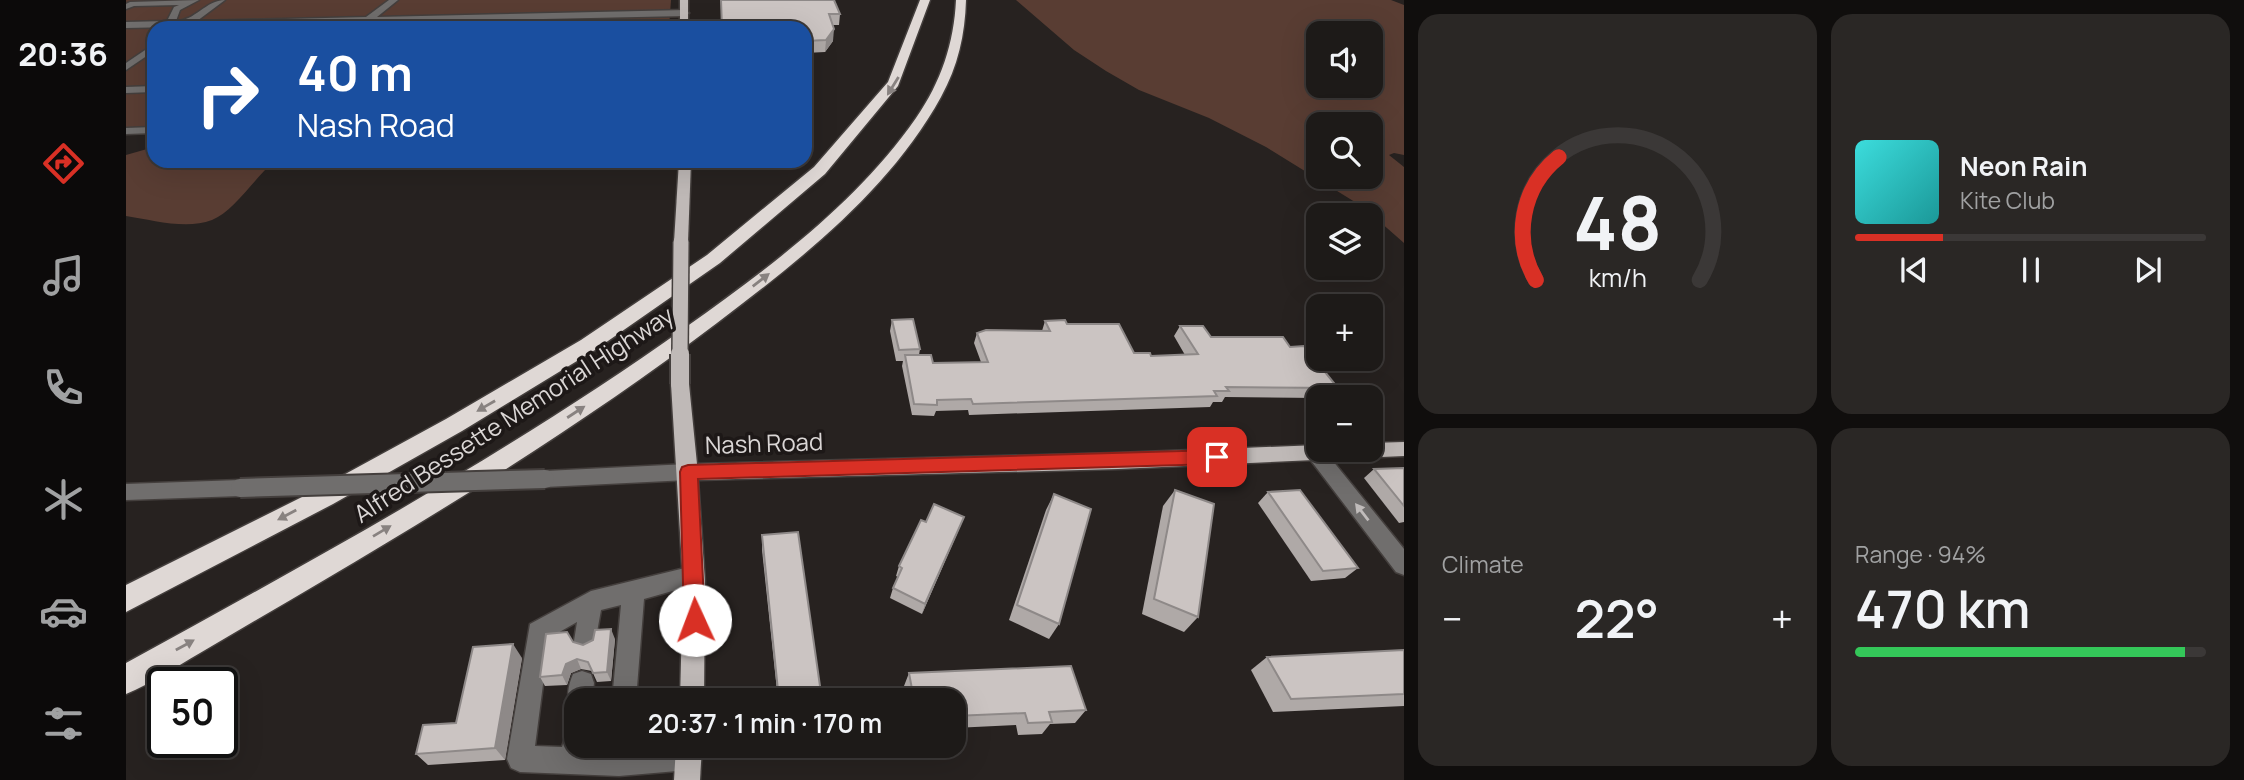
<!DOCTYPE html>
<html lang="en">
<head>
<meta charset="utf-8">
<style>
	body { margin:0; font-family:Manrope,sans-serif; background:#2a2725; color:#f1f3f6; height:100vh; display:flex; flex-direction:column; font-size:26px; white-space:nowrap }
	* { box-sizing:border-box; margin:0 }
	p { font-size:23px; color:#a0a1a2 }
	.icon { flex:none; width:38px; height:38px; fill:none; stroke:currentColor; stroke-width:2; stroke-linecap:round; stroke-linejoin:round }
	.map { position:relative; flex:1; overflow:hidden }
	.panel { display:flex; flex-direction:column; gap:14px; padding:14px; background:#100e0d; width:840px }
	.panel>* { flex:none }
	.guide { position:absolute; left:21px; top:21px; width:665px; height:147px; border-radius:21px; box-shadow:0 7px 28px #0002,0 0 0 2px #3b3837; background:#1a4fa0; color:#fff; overflow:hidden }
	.buttons { position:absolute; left:1180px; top:21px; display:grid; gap:14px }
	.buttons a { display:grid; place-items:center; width:77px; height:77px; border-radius:14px; background:#1d1a18; box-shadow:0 7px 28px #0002,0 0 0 2px #3b3837; font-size:35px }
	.speed { position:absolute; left:21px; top:667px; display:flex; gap:14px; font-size:35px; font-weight:700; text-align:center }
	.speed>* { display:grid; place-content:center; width:91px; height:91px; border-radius:50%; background:#1d1a18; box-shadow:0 7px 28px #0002,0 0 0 2px #3b3837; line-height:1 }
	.speed .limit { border:4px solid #111; border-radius:10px; background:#fff; color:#111 }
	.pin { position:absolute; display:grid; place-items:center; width:60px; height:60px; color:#fff; margin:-30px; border-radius:14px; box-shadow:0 4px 10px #0006 }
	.me { position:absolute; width:77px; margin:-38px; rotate:358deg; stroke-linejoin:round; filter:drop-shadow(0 0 5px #0008) }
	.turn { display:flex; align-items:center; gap:24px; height:147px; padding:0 35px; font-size:32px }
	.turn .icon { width:91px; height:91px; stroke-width:2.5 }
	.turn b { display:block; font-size:49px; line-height:60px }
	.big { font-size:52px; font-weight:600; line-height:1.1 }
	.panel .widget { flex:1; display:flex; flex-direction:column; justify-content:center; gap:10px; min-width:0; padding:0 24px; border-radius:21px; background:#2a2725 }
	.panel .dial { align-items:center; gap:0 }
	.dial svg { height:182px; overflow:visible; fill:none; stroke:#3b3837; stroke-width:7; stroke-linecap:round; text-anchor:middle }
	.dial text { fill:#f1f3f6; stroke:none }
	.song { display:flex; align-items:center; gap:21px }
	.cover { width:84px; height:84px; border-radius:10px; background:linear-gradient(135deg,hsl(180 70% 55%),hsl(180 70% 35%)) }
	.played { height:7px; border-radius:4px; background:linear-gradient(90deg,#d93025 25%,#3b3837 25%) }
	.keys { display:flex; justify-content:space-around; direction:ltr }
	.heat { display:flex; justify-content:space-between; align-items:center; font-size:38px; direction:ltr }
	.charge { height:10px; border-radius:5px; background:linear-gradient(90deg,#34c759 94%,#3b3837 0) }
	.panel .tiles { flex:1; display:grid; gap:14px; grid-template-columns:repeat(2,1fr) }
	.trip { position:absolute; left:438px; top:688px; width:402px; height:70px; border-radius:21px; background:#1d1a18; box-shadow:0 7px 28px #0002,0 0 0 2px #3b3837; font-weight:600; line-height:70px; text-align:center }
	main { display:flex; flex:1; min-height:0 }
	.tab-bar { display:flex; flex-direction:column; width:126px; justify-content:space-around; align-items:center; background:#0c0a0a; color:#a0a1a2 }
	.tab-bar .icon { width:49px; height:49px }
	.tab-bar .selected { color:#d93025 }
	.tab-bar b { font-size:32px; color:#f1f3f6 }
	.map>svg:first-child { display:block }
</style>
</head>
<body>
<main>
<nav class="tab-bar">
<b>20:36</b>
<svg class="icon selected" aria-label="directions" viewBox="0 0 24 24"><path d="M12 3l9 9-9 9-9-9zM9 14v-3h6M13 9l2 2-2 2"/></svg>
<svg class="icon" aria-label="music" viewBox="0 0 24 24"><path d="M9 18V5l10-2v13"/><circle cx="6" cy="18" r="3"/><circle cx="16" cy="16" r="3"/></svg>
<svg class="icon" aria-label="phone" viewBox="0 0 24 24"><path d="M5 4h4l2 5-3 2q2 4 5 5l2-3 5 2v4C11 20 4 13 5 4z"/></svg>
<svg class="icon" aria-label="climate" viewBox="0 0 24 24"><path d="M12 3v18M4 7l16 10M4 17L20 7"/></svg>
<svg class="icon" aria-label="car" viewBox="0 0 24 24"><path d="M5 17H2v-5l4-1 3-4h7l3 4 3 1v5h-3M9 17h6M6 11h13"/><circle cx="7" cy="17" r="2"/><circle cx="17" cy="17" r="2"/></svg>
<svg class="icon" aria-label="filters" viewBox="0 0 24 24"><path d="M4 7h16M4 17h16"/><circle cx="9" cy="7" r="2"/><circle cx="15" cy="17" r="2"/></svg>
</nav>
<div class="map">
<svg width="1278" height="780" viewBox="0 0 1278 780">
	<rect width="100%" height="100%" fill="#272220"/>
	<g fill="#593d33" fill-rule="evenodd">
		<path d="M0,0H545L543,28H28V134L0,135Z"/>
		<path d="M890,0H1265L1278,5V155L1268,153L1263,155L1278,167V243L1237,207L1140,147L1083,118L1013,90L980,71L948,50ZM1192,33H1244V86H1192ZM1192,124H1244V177H1192Z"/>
		<path d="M28,147V161H148C130,177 107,212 86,220C60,230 27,220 0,216V155Z"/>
	</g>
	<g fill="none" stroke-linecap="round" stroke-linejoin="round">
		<defs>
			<g id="minor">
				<path d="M73,0L54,10L50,21C69,21 80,0 99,0L71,21L240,17L263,0H272L251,17L559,10L563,13L559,16L0,28V22L41,21L48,7L53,5L8,6L0,9V4L4,2Z"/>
				<path d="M28,44V51L0,70V63Z"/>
				<path d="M28,86V92L0,93V87Z"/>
				<path d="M28,127V133L0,134V128Z"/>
				<path d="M1190,446L1192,450H1198L1278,549V575L1270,572L1183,458L1180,453L1183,448Z"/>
				<path d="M562,464L569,466L572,472L569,478L562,480L419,487L412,485L409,479L412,473L419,471Z"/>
				<path d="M114,480L121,482L124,488L121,494L114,496L0,500V484Z"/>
				<path d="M567,566L575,569L578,576L575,583L518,599L510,700H486L495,605L475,610L468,649L460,652L452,649L448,641L451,622L423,638L409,746L436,747L441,732L450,728V746H463L462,748L493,750L567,746L572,748L576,757L572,766L563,770L493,776L394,772L385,768L381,759L404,624L465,591Z"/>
				<path d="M456,671L465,674L468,683L466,700H450V711L445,709C440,697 442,686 447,674Z"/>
			</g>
			<g id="major">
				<rect x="554" y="0" width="8" height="28"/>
				<path d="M553,161H565L562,242L555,246L548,242Z"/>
				<path d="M554,378L563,384L571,464L992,453L1192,445V450H1244V443L1278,442V456L992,469L572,480L579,582L578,700H554L557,582L545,384Z"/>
				<path d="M550,746H576L574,780H548Z"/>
			</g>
			<g id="highway">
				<path d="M794,0H804L772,86L699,174L594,263L469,350L336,431L207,504L0,612V585L190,490L320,419L455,340L581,255L688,167L762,82Z"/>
				<path d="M830,0H840C839,35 832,66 815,97C764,190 674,260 591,323C467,417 334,500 200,579C158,604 116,628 74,653C50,667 26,683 0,694V663C191,558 382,454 560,327C643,268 731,203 790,118C815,82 828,43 830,0Z"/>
			</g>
		</defs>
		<use href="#minor" stroke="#443f3d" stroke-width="3"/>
		<use href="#major" stroke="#443f3d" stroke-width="3"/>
		<use href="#highway" stroke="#443f3d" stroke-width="3"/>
		<use href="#minor" fill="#706e6d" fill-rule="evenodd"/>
		<use href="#major" fill="#bfb9b7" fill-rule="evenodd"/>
		<use href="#highway" fill="#dfd8d5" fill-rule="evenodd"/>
		<defs>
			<path id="minor-bridge" d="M114,488L419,479"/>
			<path id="major-bridge-far1" d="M554,355L555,242"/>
			<path id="major-bridge" d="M554,384V354"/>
		</defs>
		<use href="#minor-bridge" stroke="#443f3d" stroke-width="22" stroke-linecap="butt"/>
		<use href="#major-bridge-far1" stroke="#443f3d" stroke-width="18" stroke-linecap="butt"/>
		<use href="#major-bridge" stroke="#443f3d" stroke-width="22" stroke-linecap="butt"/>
		<use href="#minor-bridge" stroke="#706e6d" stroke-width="18"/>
		<use href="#major-bridge-far1" stroke="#bfb9b7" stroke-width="15"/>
		<use href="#major-bridge" stroke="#bfb9b7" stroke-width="18"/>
	</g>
	<g fill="#afa9a7">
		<path d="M595,0L714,14L713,25H706L707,41L699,52L679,53V28Z"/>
		<path d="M766,320L794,349L793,355L807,363L855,362L848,343L851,333L916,331L919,321L941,324L1008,353L1025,356L1059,355L1048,336L1054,326L1085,337L1164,347L1212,388L1204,397H1192V398L1099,397L1096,402H1087L1084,407L843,415L842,410L810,411L808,416L786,415L776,366L777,361H770L764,331Z"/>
		<path d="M1278,468V522L1273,523L1238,478L1248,469Z"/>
		<path d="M1049,490L1072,617L1058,632L1016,614L1037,506Z"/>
		<path d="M1142,492L1232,568L1219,578L1185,581L1132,503Z"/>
		<path d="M928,494L933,624L923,639L883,620L920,510Z"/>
		<path d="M838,517L796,614L764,598L767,588L772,577L770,576L773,566L800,522Z"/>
		<path d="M636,535L696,700H652L636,550Z"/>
		<path d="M489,639L485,681L471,682L466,671L455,669L445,673L441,685L419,686L414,677L447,642L457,645Z"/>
		<path d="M1278,650V706L1147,712L1125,670L1141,657Z"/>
		<path d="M396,658L379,760L302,765L290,754L330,723Z"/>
		<path d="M783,673L960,710L949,723L924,724L916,734L892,735L890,725L828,728V700H780L778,686Z"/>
	</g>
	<g fill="#8e8988">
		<path d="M708,29L707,41L699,52L700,40Z"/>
		<path d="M683,73V85L679,88V76Z"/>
		<path d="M838,517L834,527L796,614L799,604Z"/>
		<path d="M485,629L489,639L485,681L481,672Z"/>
		<path d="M387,644L396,658L379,760L369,748Z"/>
		<path d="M451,659L455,669L445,673L441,685L436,675L440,664Z"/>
	</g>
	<g fill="#cbc4c2" stroke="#8e8988" stroke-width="2">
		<path d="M595,0H708L714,14H703L708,29L700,40L679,41V28H596Z"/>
		<path d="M679,58L683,73L679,76Z"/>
		<path d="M787,319L794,349L773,350L766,320Z"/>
		<path d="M939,320L941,324H993L1008,353H1024L1025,356L1072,354L1054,326H1077L1085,337H1157L1164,347L1178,346L1212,388L1100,387L1103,391H1088L1091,396L847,404L845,399L811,400V405L788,404L779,355H805L807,363L862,362L851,333L860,330L924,331L919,321Z"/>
		<path d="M1278,468V506L1248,469Z"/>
		<path d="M1049,490L1088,504L1072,617L1028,599Z"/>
		<path d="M1174,490L1232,568L1197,571L1142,492Z"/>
		<path d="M928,494L965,509L933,624L891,605Z"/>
		<path d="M808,504L838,517L799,604L767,588L776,568L773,566L795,520L800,522Z"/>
		<path d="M672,532L696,700H653L636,535Z"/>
		<path d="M485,629L481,672L467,673L462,662L451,659L440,664L436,675L414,677L420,634L441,632L447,642L457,645L467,640L469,630Z"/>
		<path d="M387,644L369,748L290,754L297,725L330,723L347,647Z"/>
		<path d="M1278,650V694L1165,699L1141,657Z"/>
		<path d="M945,666L960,710L923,712L926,722L902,723L899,713L828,716V700H788L783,673Z"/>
	</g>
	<defs><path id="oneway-solid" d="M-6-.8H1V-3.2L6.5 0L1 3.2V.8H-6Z" transform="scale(1.75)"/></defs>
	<g fill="#888280">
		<use href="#oneway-solid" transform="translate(767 86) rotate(122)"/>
		<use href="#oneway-solid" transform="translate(635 280) rotate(-38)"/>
		<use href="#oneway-solid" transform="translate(360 406) rotate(150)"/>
		<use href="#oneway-solid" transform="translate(450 412) rotate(-33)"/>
		<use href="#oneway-solid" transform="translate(161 515) rotate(152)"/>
		<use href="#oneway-solid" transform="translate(256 531) rotate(-31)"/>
		<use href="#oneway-solid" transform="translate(59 645) rotate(-29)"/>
	</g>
	<use fill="#c0bcbb" href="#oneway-solid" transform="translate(1236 512) rotate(-128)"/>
	<path fill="#d93025" stroke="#8d1f18" stroke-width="2" d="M1091,450L1097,452L1100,457L1097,462L1091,464L572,479L579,620L576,627L569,630L561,627L558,620L554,472L556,467L562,465Z"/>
	<g text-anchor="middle" stroke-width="7" stroke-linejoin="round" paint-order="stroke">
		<g font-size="24" fill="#dad6d5" stroke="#1d1817">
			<text transform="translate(388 415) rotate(-33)" y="8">Alfred Bessette Memorial Highway</text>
			<text transform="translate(638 444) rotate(-2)" y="8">Nash Road</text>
		</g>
	</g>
</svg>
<div class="buttons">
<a><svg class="icon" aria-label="sound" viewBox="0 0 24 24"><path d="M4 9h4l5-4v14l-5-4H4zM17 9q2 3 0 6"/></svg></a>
<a><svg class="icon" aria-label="search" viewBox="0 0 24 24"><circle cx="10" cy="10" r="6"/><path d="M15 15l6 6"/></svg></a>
<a><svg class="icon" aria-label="layers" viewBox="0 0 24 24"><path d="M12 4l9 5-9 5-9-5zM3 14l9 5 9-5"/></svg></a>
<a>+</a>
<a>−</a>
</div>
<div class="speed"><div class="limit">50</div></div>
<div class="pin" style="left:1091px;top:457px;background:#d93025"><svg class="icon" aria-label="arrive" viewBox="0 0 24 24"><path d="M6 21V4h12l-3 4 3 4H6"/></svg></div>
<svg class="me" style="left:569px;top:620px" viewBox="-20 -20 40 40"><circle r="19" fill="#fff"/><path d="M0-13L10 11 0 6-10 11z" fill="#d93025"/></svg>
<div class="trip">20:37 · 1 min · 170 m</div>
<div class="guide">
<div class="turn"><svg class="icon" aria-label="right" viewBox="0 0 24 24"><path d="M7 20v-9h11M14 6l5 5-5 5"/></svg><div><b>40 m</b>Nash Road</div></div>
</div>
</div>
<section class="panel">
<div class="tiles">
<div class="widget dial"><svg viewBox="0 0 100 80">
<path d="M14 69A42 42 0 1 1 86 69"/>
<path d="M14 69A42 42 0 0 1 24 15" stroke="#d93025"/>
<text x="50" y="56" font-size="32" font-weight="700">48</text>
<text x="50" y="72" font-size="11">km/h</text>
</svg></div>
<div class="widget">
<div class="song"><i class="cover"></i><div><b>Neon Rain</b><p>Kite Club</p></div></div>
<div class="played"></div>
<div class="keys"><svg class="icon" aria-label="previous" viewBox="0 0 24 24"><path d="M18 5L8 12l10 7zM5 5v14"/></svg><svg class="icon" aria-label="pause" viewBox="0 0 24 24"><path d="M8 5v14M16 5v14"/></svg><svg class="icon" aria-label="next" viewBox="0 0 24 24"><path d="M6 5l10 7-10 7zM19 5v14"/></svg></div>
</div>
<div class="widget"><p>Climate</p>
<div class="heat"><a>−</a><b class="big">22°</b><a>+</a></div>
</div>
<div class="widget"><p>Range · 94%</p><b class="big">470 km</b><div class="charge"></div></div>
</div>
</section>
</main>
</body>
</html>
